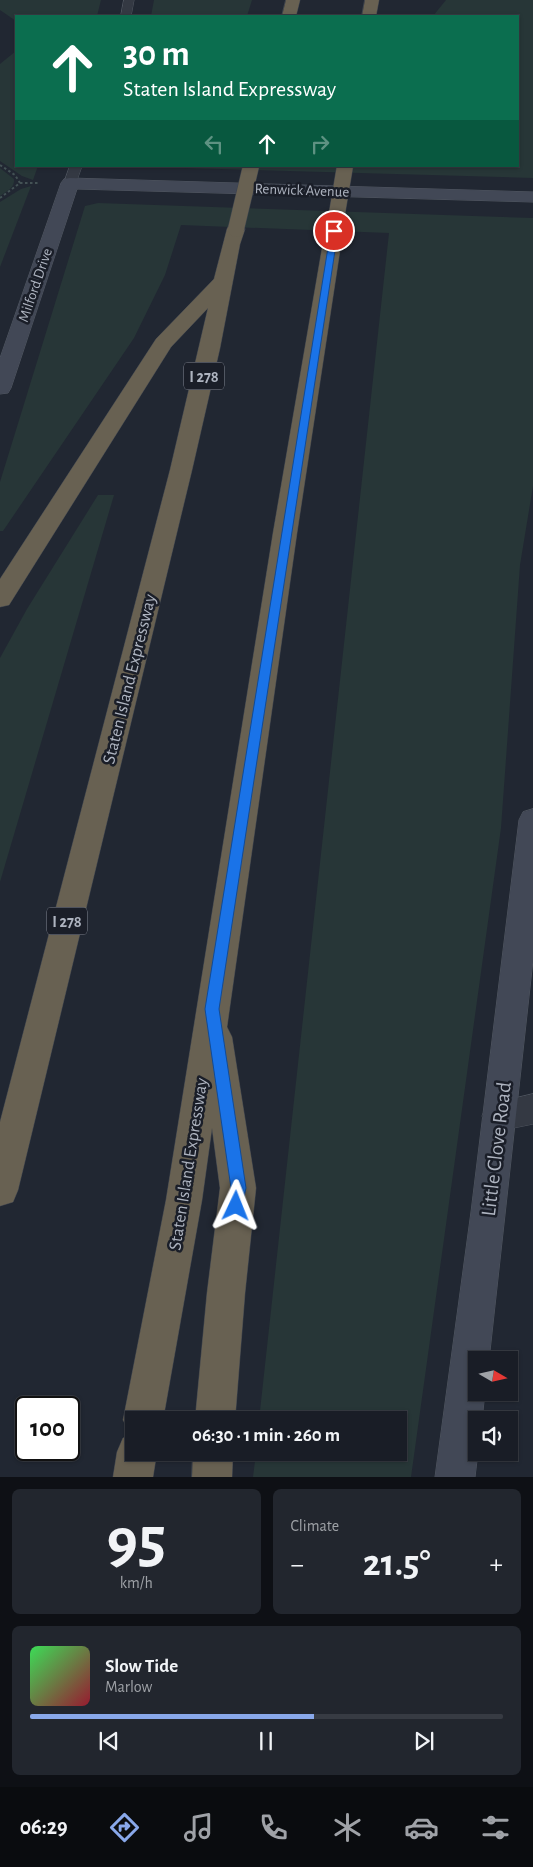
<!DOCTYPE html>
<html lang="en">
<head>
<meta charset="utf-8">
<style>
	body { margin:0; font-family:"Alegreya Sans",sans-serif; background:#22262e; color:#f1f3f6; height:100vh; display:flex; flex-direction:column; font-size:19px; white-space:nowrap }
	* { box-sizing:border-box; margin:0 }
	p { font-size:16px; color:#9fa2a7 }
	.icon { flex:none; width:28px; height:28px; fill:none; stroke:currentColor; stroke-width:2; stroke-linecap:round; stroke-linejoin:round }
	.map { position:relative; height:1477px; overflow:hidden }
	.drawer { display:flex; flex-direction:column; gap:12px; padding:12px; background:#0e1015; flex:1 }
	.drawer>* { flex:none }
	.top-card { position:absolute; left:15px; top:15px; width:504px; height:152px; border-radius:0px; box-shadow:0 1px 4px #0004,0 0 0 1px #373b43; background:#0b6e4f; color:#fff; overflow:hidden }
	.needle { width:32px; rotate:99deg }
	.fabs { position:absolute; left:468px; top:1351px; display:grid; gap:10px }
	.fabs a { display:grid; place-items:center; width:50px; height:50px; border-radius:0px; background:#191d26; box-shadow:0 1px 4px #0004,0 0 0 1px #373b43; font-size:25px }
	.speed { position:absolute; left:15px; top:1396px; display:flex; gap:10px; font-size:25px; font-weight:700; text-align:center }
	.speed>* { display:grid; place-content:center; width:65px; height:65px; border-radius:50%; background:#191d26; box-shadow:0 1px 4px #0004,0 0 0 1px #373b43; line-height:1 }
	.speed .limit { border:2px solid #111; border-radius:8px; background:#fff; color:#111 }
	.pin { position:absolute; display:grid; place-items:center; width:42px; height:42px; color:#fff; margin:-21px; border:2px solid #fff; border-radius:50%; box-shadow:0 1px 5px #0007 }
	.me { position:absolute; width:55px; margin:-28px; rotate:2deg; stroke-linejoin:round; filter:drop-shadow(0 0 4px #0008) }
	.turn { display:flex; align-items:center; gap:18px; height:105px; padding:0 25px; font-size:22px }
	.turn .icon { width:65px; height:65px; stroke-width:2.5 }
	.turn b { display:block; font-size:35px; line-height:42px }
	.lanes { display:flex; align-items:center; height:48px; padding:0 25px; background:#0003; justify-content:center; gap:25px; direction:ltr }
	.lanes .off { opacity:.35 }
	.big { font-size:38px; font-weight:700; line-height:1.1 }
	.drawer .widget { flex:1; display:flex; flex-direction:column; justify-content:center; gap:8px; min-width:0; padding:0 18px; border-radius:8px; background:#22262e }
	.drawer .dial { align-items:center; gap:0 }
	.dial b { font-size:65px; line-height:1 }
	.song { display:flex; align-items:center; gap:15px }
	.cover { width:60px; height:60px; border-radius:8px; background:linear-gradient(135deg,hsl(130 70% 55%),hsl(350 70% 35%)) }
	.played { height:5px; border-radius:2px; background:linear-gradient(90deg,#89a8ea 60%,#373b43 60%) }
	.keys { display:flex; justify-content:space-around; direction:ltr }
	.heat { display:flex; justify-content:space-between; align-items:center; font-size:28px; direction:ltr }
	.drawer .tiles { flex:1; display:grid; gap:12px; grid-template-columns:1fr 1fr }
	.widget:last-child { grid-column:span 2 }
	.trip { position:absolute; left:125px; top:1411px; width:282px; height:50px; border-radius:0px; background:#191d26; box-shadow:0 1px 4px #0004,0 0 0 1px #373b43; font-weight:700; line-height:50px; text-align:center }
	.tabs { display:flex; height:80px; justify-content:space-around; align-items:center; background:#0a0c0f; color:#9fa2a7 }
	.tabs .icon { width:35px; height:35px }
	.tabs .active { color:#89a8ea }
	.tabs b { font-size:22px; color:#f1f3f6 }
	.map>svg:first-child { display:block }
</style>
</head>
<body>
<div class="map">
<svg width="533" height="1477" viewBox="0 0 533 1477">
	<rect width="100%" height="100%" fill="#212732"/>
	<g fill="#273637">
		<path d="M0,0H101L97,16H16V21L0,10Z"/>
		<path d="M154,0H252L247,16H151Z"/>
		<path d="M446,0H533V178L113,166H518V16H433Z"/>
		<path d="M16,51V166H38L33,180L22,176L0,161V64Z"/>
		<path d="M0,168L14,179C15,188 7,191 0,196Z"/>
		<path d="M31,186L0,267V202L21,189Z"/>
		<path d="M98,203L533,218V486L520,565L501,828L411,1477H253L256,1453L399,1452V1420H259L389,233L181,225L165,275L134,338L3,531H0V482L85,206Z"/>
		<path d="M98,495H114L0,882V658L27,609Z"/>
	</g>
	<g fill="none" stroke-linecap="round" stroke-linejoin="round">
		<defs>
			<g id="lane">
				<path d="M124,0H134L131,16H121Z"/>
				<path d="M70,166H82L76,183L70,187L64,183Z"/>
			</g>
			<path id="street" d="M533,1094V1124L499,1131L487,1127L482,1116L487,1105Z"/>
			<g id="secondary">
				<path d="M70,178L533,192V202L77,189L11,388L8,393L0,394V358L61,183L64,179Z"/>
				<path d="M533,809V960L489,1360H476V1392H485L482,1420H476V1452H478L475,1477H435L471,1212L519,820L523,812Z"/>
			</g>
			<g id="highway">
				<path d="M286,0H300L296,16H282Z"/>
				<path d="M365,0H379L376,16H362Z"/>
				<path d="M236,223L243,225L245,229L240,244L220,348L192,470L18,1190L13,1202L0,1206V1122L170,470L208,308L171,347L9,605L0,607V579L156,339L214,279L227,229L229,225Z"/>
				<path d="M334,225L341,227L343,231L297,533L227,1027L232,1037L256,1188L245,1293L235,1420H195L207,1293L220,1188L212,1128L202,1200L163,1420H134V1452H157L153,1477H113L117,1452L123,1438L131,1435L123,1420L166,1200L273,533L325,231L327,227Z"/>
				<path d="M193,1452H233L232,1477H192Z"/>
			</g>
		</defs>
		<use href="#lane" stroke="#515761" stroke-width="1"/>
		<use href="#street" stroke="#515761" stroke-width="1"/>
		<use href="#secondary" stroke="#515761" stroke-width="1"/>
		<use href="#highway" stroke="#3e444e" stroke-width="1"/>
		<g stroke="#445255" stroke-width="2" stroke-dasharray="2.5 2.5" stroke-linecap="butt">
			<path d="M0,165L15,175L20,183L0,198"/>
			<path d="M20,183H39"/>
		</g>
		<use href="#lane" fill="#343943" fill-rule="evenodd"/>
		<use href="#street" fill="#343943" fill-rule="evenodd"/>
		<use href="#secondary" fill="#424856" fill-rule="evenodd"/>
		<use href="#highway" fill="#686152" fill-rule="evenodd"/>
		<defs>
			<g id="highway-bridge">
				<path d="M236,229L251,166"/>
				<path d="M334,231L345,166"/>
			</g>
		</defs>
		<use href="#highway-bridge" stroke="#3e444e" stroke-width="17" stroke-linecap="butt"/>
		<use href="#highway-bridge" stroke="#686152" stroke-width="16"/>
	</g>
	<path fill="#1a73e8" stroke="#114b97" d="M331,229L338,231L219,1009L246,1188L241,1211L236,1213L231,1211L229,1206L231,1188L205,1009Z"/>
	<g text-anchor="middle" stroke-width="5" stroke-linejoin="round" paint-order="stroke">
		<g font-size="15" fill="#aeb4c0" stroke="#1a1e28">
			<text transform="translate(302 190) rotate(2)" y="5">Renwick Avenue</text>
			<text transform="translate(35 285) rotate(-71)" y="5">Milford Drive</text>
		</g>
		<g fill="#1a1e28" stroke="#828792" stroke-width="1">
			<rect x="184" y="362.5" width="40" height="27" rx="4"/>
			<rect x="47" y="907.5" width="40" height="27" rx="4"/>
		</g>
		<g font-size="16" font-weight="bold" fill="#aeb4c0">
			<text x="204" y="382">I 278</text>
			<text x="67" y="927">I 278</text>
		</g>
		<g font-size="18" fill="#aeb4c0" stroke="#1a1e28">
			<text transform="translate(129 679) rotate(-76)" y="6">Staten Island Expressway</text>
			<text transform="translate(188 1164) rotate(-81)" y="6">Staten Island Expressway</text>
		</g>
		<g font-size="21" fill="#aeb4c0" stroke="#1a1e28">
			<text transform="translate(496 1149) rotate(-83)" y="7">Little Clove Road</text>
		</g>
	</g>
</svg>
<div class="fabs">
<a><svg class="needle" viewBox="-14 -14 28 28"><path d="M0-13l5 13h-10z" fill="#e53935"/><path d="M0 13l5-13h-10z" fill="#9fa2a7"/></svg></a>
<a><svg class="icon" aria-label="sound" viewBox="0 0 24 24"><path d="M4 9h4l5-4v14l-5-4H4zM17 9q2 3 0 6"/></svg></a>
</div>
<div class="speed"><div class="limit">100</div></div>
<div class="pin" style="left:334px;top:231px;background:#d93025"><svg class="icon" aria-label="arrive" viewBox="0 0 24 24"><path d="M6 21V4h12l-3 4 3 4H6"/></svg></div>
<svg class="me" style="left:236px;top:1206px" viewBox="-20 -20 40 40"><path d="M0-17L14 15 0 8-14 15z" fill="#1a73e8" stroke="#fff" stroke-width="4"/></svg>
<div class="trip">06:30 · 1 min · 260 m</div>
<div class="top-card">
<div class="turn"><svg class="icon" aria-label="ahead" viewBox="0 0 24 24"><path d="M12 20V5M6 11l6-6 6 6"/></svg><div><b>30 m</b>Staten Island Expressway</div></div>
<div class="lanes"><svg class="icon off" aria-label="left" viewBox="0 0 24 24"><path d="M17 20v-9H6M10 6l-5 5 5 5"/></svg><svg class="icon" aria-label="ahead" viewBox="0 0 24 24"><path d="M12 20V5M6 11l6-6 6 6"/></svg><svg class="icon off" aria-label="right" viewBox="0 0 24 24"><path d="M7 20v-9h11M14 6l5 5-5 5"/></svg></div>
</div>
</div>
<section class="drawer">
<div class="tiles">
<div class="widget dial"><b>95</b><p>km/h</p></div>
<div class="widget"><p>Climate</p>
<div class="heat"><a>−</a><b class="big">21.5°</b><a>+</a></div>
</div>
<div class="widget">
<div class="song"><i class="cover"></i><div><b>Slow Tide</b><p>Marlow</p></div></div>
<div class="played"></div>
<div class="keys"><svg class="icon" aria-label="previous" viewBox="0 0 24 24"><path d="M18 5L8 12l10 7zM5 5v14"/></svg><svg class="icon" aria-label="pause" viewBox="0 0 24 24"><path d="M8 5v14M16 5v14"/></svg><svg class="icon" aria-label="next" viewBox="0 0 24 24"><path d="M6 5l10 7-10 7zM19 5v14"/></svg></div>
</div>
</div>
</section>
<nav class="tabs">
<b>06:29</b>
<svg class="icon active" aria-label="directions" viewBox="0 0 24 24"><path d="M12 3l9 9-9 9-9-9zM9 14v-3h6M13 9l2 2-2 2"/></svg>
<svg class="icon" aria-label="music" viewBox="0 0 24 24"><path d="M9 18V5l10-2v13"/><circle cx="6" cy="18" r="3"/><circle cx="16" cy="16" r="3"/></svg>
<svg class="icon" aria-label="phone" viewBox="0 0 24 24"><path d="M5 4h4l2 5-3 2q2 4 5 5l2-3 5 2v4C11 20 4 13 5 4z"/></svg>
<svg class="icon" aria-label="climate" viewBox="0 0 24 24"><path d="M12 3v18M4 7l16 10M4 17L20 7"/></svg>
<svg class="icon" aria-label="car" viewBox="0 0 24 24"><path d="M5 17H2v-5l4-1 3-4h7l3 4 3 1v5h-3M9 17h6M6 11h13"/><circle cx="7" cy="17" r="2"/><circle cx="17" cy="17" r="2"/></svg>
<svg class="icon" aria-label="filters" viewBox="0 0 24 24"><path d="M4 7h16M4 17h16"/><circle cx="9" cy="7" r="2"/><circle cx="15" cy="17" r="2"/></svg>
</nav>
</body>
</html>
